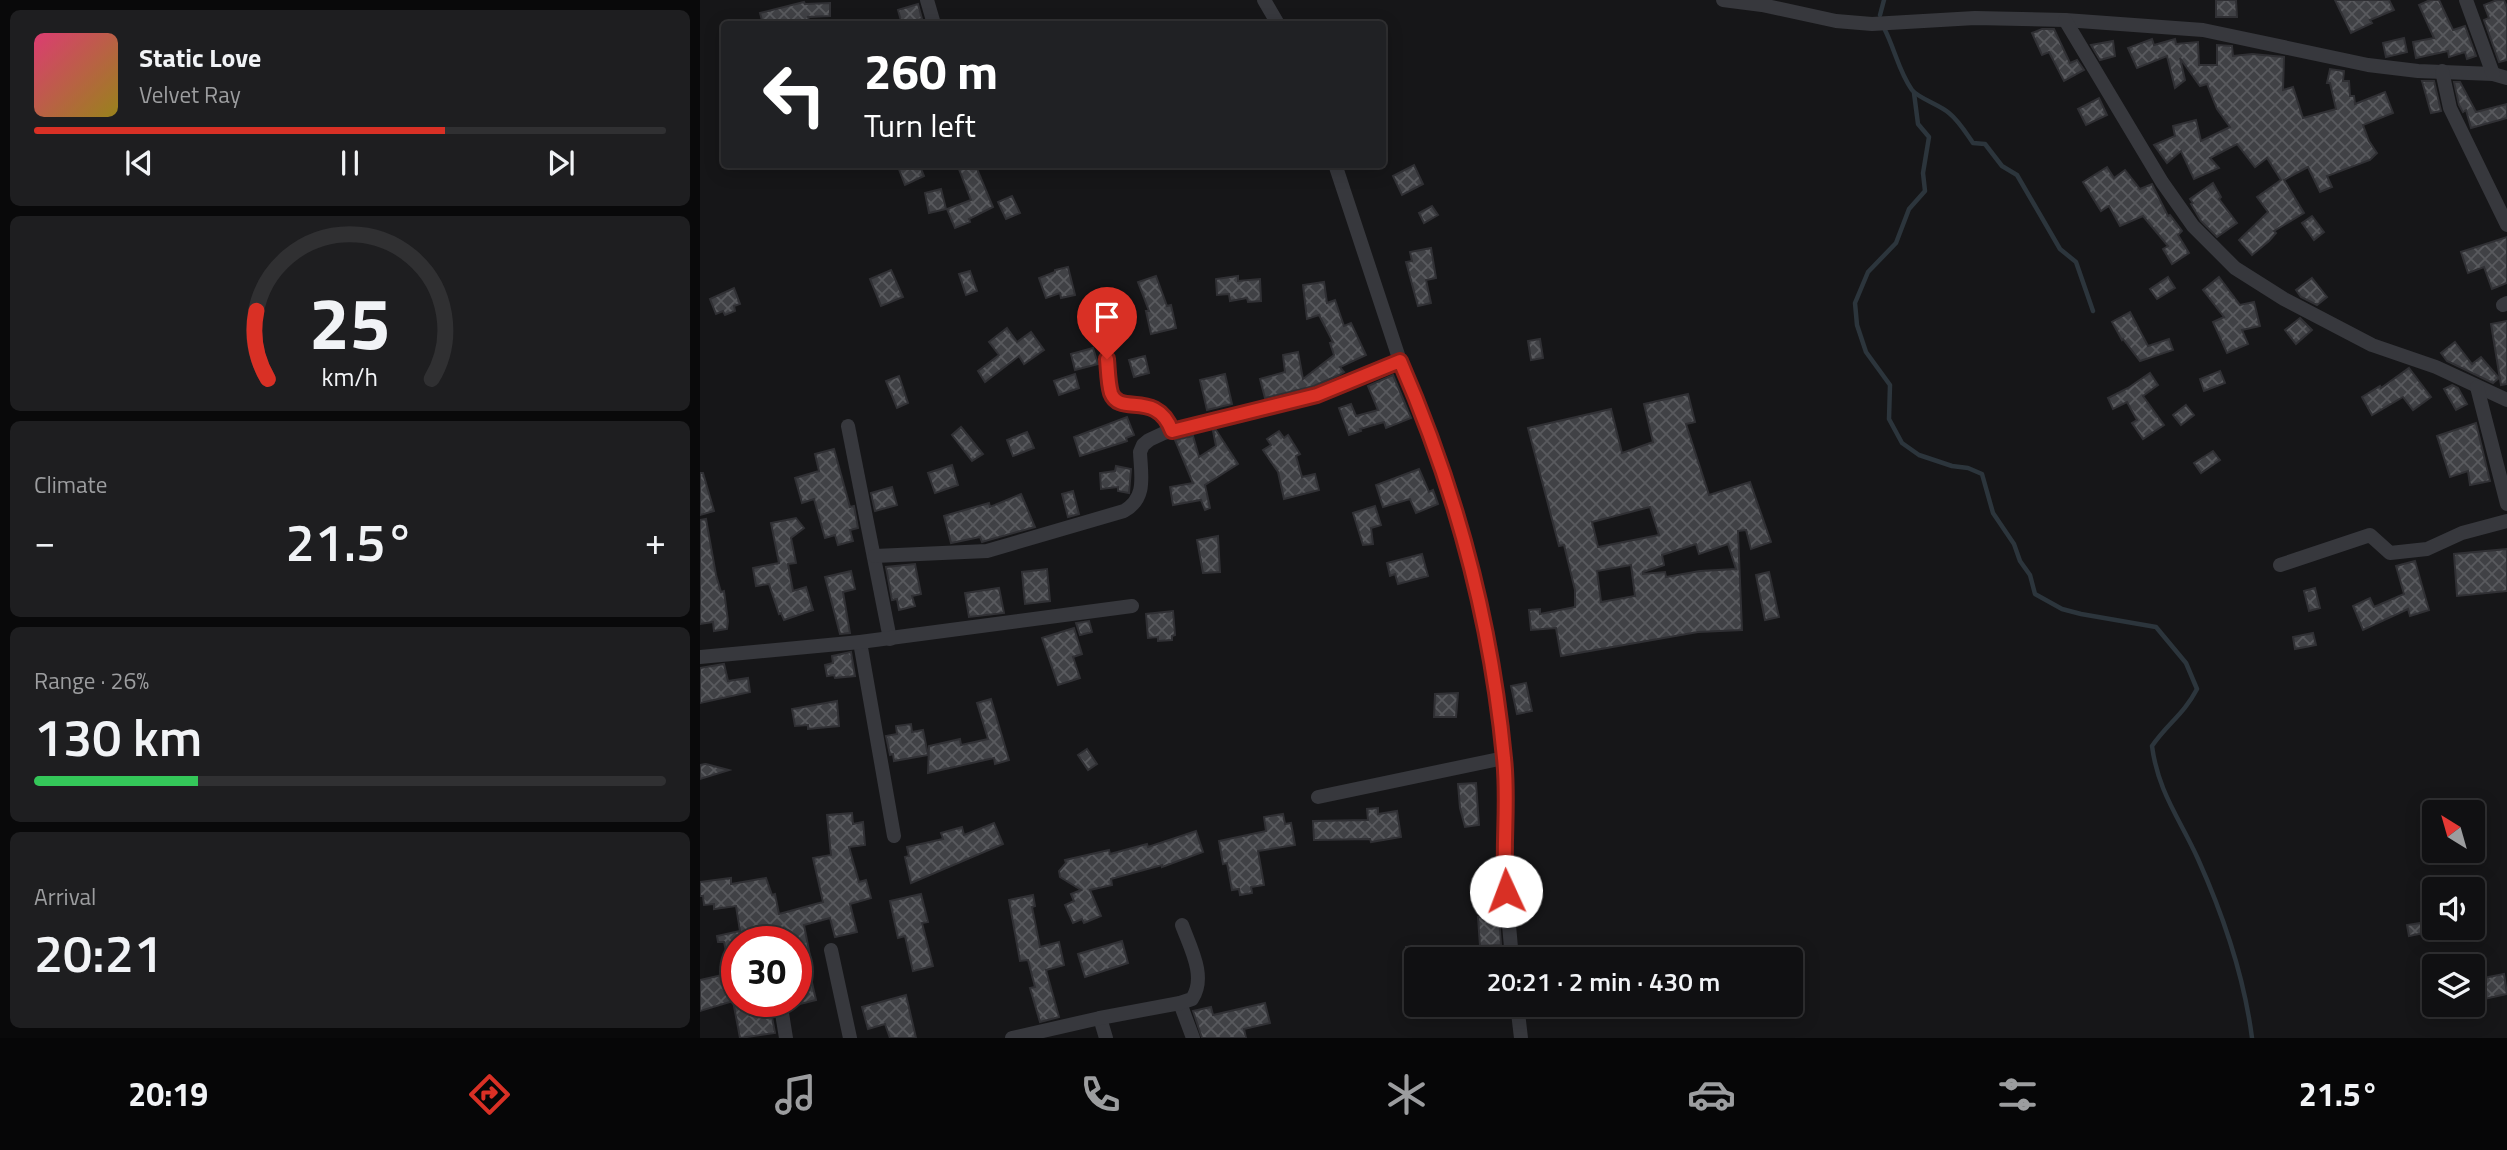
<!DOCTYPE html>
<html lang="en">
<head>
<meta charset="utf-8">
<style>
	body { margin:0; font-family:"Titillium Web",sans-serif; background:#1e1e20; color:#f1f3f6; height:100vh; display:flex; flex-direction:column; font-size:26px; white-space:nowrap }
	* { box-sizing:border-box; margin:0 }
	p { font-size:23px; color:#9c9d9f }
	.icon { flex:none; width:38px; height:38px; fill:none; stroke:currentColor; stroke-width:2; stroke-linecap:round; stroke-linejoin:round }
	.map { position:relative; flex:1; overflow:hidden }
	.panel { display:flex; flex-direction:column; gap:10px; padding:10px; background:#09090a; width:700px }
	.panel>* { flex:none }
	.hud { position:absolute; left:21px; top:21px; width:665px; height:147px; border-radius:7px; box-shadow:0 4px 18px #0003,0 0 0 2px #303032; background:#202124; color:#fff; overflow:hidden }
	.needle { width:46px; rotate:323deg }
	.fabs { position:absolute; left:1722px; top:800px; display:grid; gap:14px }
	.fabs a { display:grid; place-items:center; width:63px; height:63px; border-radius:7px; background:#101012; box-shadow:0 4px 18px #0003,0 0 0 2px #303032; font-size:35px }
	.speed { position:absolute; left:21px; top:926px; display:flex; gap:14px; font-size:35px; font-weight:700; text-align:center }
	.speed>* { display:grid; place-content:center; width:91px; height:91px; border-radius:50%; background:#101012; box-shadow:0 4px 18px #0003,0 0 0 2px #303032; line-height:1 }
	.speed .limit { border:10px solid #d22; background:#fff; color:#111 }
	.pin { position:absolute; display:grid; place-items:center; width:60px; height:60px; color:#fff; margin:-72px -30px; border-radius:50% 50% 50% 0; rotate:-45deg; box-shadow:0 0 7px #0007 }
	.pin .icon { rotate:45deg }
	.me { position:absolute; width:77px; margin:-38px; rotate:358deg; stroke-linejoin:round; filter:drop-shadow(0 0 5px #0008) }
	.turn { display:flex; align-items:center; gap:24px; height:147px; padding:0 28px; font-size:32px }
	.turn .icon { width:91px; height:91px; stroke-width:2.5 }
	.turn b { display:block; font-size:49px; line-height:60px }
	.big { font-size:52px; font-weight:600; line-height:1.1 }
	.panel .card { flex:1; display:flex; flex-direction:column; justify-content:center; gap:10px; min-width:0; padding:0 24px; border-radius:10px; background:#1e1e20 }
	.panel .dial { align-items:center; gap:0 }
	.dial svg { height:182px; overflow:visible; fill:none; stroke:#303032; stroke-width:7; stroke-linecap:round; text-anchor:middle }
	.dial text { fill:#f1f3f6; stroke:none }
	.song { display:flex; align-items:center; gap:21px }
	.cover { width:84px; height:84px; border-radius:10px; background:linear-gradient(135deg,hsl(340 70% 55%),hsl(50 70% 35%)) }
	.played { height:7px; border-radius:4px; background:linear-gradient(90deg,#d93025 65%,#303032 65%) }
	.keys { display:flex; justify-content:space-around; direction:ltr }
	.heat { display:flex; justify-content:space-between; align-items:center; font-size:38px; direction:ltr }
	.charge { height:10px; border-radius:5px; background:linear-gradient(90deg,#34c759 26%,#303032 0) }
	.trip { position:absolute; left:704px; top:947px; width:399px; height:70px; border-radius:7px; background:#101012; box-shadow:0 4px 18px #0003,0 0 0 2px #303032; font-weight:600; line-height:70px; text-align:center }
	.tabs { display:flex; height:112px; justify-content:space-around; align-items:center; background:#060607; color:#9c9d9f }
	.tabs .icon { width:49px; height:49px }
	.tabs .active { color:#d93025 }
	.tabs b { font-size:32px; color:#f1f3f6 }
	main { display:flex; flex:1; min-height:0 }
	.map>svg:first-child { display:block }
</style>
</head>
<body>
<main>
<section class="panel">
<div class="card">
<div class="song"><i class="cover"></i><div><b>Static Love</b><p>Velvet Ray</p></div></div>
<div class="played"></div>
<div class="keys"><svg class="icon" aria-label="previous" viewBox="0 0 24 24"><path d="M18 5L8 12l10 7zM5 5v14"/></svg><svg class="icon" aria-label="pause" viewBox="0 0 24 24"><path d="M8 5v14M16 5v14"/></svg><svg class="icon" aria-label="next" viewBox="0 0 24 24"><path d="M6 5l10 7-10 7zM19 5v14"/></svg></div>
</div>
<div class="card dial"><svg viewBox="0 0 100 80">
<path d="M14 69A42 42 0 1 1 86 69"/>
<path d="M14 69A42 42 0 0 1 9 39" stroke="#d93025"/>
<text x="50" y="56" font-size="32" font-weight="700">25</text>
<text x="50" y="72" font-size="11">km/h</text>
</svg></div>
<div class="card"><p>Climate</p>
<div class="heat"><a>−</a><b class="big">21.5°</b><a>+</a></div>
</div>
<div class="card"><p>Range · 26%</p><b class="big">130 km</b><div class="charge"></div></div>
<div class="card"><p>Arrival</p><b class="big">20:21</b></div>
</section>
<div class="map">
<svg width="1807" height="1038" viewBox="0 0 1807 1038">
	<defs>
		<pattern id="building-cross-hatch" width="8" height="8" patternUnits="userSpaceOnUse" patternTransform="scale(1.75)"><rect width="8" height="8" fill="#404145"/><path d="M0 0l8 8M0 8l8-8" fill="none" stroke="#595a5e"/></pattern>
	</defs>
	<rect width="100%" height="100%" fill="#161618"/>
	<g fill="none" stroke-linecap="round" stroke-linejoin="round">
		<g stroke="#2c353c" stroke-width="4.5">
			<path d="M1180,15L1184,0"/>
			<path d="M1185,30C1195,50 1199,72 1212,90C1218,98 1240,105 1249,113C1259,121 1266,133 1273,143L1285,144L1302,166L1317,175L1360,249L1376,262L1393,311"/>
			<path d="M1214,93L1218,124L1229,137L1223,173L1225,191L1209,209L1196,243L1168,272L1155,303L1157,325L1166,352L1190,385L1189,419L1202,443L1219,455L1252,466L1268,468L1282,474L1293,513L1314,544L1320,561L1330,575L1335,594L1362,609L1381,614L1456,627L1486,663L1497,689C1484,714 1467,724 1452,746C1458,792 1480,819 1498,859C1524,917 1544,975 1552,1038"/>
		</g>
	</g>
	<g fill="url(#building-cross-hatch)" stroke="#303034" stroke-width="2" fill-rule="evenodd">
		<path d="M1516,0H1536L1537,17H1516Z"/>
		<path d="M1635,0H1689L1694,10L1670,20L1672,23L1651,33Z"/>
		<path d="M1730,0H1739L1753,30L1765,26L1776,56L1767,59L1765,52L1749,57L1748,51L1716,58L1713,42L1734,38L1719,5Z"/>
		<path d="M1797,0H1804L1807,7V60L1799,62L1784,20L1789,18L1784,5Z"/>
		<path d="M104,2L105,4L130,3V16L108,17L110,24H63L60,13Z"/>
		<path d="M218,4L222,19L216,20L217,24H202L198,10Z"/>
		<path d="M1342,29H1354L1370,63L1377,60L1384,70L1364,81L1349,52L1342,55L1332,33Z"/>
		<path d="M1704,38L1707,52L1686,57L1683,43Z"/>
		<path d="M1452,39L1454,45L1475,39L1476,44L1498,42L1499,65H1517V45L1532,46L1533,56L1552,54L1584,57L1583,90L1593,87L1603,118L1636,109L1630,83H1627L1630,69L1644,71L1643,81H1649L1650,96H1654L1655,104L1685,92L1693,113L1663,125L1669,141L1677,153L1670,160L1627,176L1632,187L1620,192L1608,167L1584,180L1604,213L1574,231L1576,233L1569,241L1552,255L1539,240L1568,212L1557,197L1581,180L1567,158L1555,167L1537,144L1510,158L1519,168L1494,179L1481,151L1467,163L1454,145L1475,136L1473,126L1496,120L1501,141L1530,127L1517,109L1507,84L1500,86L1480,58L1485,80L1475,88L1467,56L1437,68L1428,48Z"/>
		<path d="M1413,41L1415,56L1400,60L1391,45Z"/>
		<path d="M1722,81H1734L1741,111L1731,113Z"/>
		<path d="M1754,82H1760L1776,112L1807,104V118L1771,128L1766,110L1763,112L1759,105Z"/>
		<path d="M1399,98L1407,115L1386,125L1378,109Z"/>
		<path d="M197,164H219L224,176L205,185Z"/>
		<path d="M257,164H275L293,207L269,219L270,222L255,228L247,209L271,200Z"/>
		<path d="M714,165L723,184L702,195L693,176Z"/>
		<path d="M1407,167L1414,178L1425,170L1440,189L1452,184L1468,216L1470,215L1482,231L1478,235L1489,253L1472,264L1463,249L1468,246L1443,216L1420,226L1409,206L1401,211L1383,182Z"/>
		<path d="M1513,183L1521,197L1519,199L1537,223L1517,237L1501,221L1491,204L1493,203L1490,199Z"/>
		<path d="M241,189L246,209L229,213L225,193Z"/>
		<path d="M312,196L320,213L306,219L298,202Z"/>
		<path d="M732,206L738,215L724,223L719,213Z"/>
		<path d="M1612,216L1624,232L1614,240L1602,223Z"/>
		<path d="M1807,237V283L1792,289L1784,267L1768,273L1761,252Z"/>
		<path d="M731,248L736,278L726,280L731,303L718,306L706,262L712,261L710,252Z"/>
		<path d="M368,267L375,295L361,298L360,293L346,298L339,278L355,272V270Z"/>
		<path d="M191,270L203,297L181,306L170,279Z"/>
		<path d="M270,271L277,291L266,295L259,274Z"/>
		<path d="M456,276L467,306L471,305L476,328L451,334L446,311H449L438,282Z"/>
		<path d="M538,276V281L560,279L561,301L548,302L547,298L530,301L529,294L517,295L516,279Z"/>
		<path d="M1468,277L1475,288L1457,299L1450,289Z"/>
		<path d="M1519,277L1540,305L1554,302L1560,326L1542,330L1548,344L1527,353L1513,322L1524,317L1503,290Z"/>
		<path d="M1612,278L1627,297L1617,305L1601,297L1596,290Z"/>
		<path d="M624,282L627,303L635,300L644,326L651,323L666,355L640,367L644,372L639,375L614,386L565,398L560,379L585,372L583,355L598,352L603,379L634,355L630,343L633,342L619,315L607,319L603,285Z"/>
		<path d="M34,288L40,304L34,306L35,311L25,315L23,311L16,314L10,299Z"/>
		<path d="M1430,312L1448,346L1469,339L1473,350L1440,361L1423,339L1422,340L1412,322Z"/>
		<path d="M1600,318L1612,330L1596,344L1585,330Z"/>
		<path d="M1807,321V384L1801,385L1791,324Z"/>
		<path d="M307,328L317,342L331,332L344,350L324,364L319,356L285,382L278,371L299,355L289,342Z"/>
		<path d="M840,339L843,358L831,360L828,341Z"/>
		<path d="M1755,342L1772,364L1781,357L1799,378L1793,383L1747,361L1741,353Z"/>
		<path d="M393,348L398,364L375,370L371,354Z"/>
		<path d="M445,356L449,373L434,377L429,360Z"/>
		<path d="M1709,368L1731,397L1713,410L1703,397L1672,415L1662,397L1680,386L1681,388Z"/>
		<path d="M1520,371L1525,383L1504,391L1500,379Z"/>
		<path d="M1450,373L1458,385L1443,396L1464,425L1443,439L1432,423L1437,420L1427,402L1413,409L1408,398L1428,388Z"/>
		<path d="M375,374L379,388L359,395L354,381Z"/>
		<path d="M525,374L532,404L507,410L500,380Z"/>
		<path d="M693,375L711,418L686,428L684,422L660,429L661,431L649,435L639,408L651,404L656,416L678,410L668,386Z"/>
		<path d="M199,376L208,403L197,408L186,381Z"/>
		<path d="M1752,385L1758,388L1767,404L1756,410L1744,389Z"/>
		<path d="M988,394L995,422L986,424L1009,495L1050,482L1071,542L1051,549L1046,530L1038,531L1042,630L998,632L861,656L856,628L831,630L829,610L840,609V614L875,607V590L864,545L859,546L828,428L911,409L922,453L953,442L944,404ZM950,507L959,535L898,547L892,522ZM996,544L999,554L1028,544L1036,569L1000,571L966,577L965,572L943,574V572L964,565L962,555ZM931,565L935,596L901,602L897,571Z"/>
		<path d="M1486,405L1494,415L1481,425L1473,415Z"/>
		<path d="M427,417L434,435L426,438L427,441L380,456L374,437Z"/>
		<path d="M1776,423L1790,481L1770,485L1768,471L1750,477L1737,436Z"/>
		<path d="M261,427L283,454L272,461L252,435Z"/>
		<path d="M516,430L538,464L505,485L510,508L505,510L501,500L473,505L470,487L493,483L475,440L493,436L499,457L516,446L513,431Z"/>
		<path d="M579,431L584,438L588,435L600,454L596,456L602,477L615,474L619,490L584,499L578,472L563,450L571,445L567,439Z"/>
		<path d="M327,432L334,448L313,456L307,440Z"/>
		<path d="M134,449L150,507L154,506L158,528L150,530L153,541L138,545L135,535L125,538L114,499L102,503L95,478L119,471L115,454Z"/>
		<path d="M1513,451L1520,460L1501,473L1494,463Z"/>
		<path d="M252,465L258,485L235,493L228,473Z"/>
		<path d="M416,466L431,469L429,493L418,491V487L401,489L400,473L415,471Z"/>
		<path d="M719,469L729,492L733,490L738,504L716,513L710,499L683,507L676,485Z"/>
		<path d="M0,473H3L14,511L0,515Z"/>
		<path d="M192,487L197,505L175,511L171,493Z"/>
		<path d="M373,491L379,514L368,517L362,494Z"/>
		<path d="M321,494L335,527L285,541L282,542L280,537L251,543L244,516L289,503L290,507Z"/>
		<path d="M675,506L681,525L671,528L673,544L663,545L653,513Z"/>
		<path d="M96,518L104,528L91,538L96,563L88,564L93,591L106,587L113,610L84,620L81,613L79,614L69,584L56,586L53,568L79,563L71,523Z"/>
		<path d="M6,519L16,575L21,592L24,591L28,621L27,629L14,631L13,622L0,624V520Z"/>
		<path d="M518,536L520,572L503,573L497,540Z"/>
		<path d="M1807,549V591L1757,596L1754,554Z"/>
		<path d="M722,554L728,576L698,584L695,574L690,576L687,563Z"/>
		<path d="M1715,561L1729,610L1710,616L1708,609L1663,630L1653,606L1670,598L1674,607L1704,594L1696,566Z"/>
		<path d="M215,564L221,594L212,596L215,606L199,610L197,599L192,600L186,567Z"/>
		<path d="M347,569L350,601L325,604L322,572Z"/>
		<path d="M151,571L155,589L143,592L150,633L140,634L125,577Z"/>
		<path d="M1069,572L1079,617L1065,620L1056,575Z"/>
		<path d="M299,588L304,613L269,617L265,593Z"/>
		<path d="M1615,588L1620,608L1609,611L1604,591Z"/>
		<path d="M473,611L475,635L472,636V640L458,641V637L448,638L446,614Z"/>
		<path d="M389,621L392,632L380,635L376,623Z"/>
		<path d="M374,628L382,654L373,657L380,678L358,685L342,638Z"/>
		<path d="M1613,633L1616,645L1595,649L1593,637Z"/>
		<path d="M151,652L155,676L135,678L134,675L127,676L125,665L133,663L132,656Z"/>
		<path d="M24,664L28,681L48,678L50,692L0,703V668Z"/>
		<path d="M826,683L832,711L817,714L811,686Z"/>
		<path d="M758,693L756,717H734L735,694Z"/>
		<path d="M291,699L309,760L295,764L294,758L228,773L229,746L260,739L261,745L288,739L277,703Z"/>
		<path d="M137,701L139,726L108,729V725L95,726L92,709Z"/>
		<path d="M211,724L212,732L223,730L228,755L194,761L193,754L190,755L186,736L197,734L196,726Z"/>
		<path d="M387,749L397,764L388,770L378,755Z"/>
		<path d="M5,764H6L29,770L0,779V765Z"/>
		<path d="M776,783L779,825L765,827L760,808L758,784Z"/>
		<path d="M678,808V814L697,811L701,837L671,842L670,839L614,840L613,821L668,820L667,809Z"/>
		<path d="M152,813L153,824L163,822L165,845L149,847L159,882L166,880L171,898L150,904L157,932L135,937L130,918L104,925L111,961H107L116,1000L96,1005V942H37L35,1001H69L75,1033L40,1038L33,1001L0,1011V980L31,973L24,942H18L17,936L40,931L36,906L14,909V904L4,905L3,896H0V882L31,878V884L66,878L72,895L75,894L79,914L123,902L113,858L131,855L127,815Z"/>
		<path d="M583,814L585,824L591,823L595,845L558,851L564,885L551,887L552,893L540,895L539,889L532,890L527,863L523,864L519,841L566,831L564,817Z"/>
		<path d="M294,823L303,844L211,883L205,857L209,856L207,847L243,839L241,833L262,827L264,835Z"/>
		<path d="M496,831L503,852L462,867V865L411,879L412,885L390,890L401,916L384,923L382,919L373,923L365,905L374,901L371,894L381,890L360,877L359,871L366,863L365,860L409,850L410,854L447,844L448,847Z"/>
		<path d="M221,894L228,922L222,923L233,966L213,971L205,936L198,938L190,901Z"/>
		<path d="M333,895L335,906L332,907L340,947L359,942L364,965L346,970L359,1017L340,1022L330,988L335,987L328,960L320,961L309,900Z"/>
		<path d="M799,916L801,945L780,946L778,917Z"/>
		<path d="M1727,922L1729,932L1709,936L1707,925Z"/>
		<path d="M422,941L428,963L385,977L378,954Z"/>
		<path d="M706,947H716V982L705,981Z"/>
		<path d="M1804,974L1807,994L1775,1001L1773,980Z"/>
		<path d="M206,995L216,1038H190L185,1024L168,1029L162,1007Z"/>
		<path d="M565,1003L570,1023L544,1029L546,1038H502L493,1011L511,1007L513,1015Z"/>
	</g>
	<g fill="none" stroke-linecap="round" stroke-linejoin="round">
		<g stroke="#37383d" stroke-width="14">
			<path d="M227,0L234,24"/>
			<path d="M564,0L578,24"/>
			<path d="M1023,0L1062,5L1136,21L1172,24L1275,18L1365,20L1503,30L1668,65L1718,71L1793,74L1807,78"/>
			<path d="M1766,0L1793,74"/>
			<path d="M1365,20L1462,182L1493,226L1535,268L1584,299L1672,345L1736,367L1807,400"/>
			<path d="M1742,71L1750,108L1807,225"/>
			<path d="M635,164L700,361L719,404L765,540L793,674L804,758L807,807L804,868L812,959"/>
			<path d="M1803,305L1807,303"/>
			<path d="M407,359C408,369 408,383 411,393C420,417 456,389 472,431"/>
			<path d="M1777,387L1807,504"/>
			<path d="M148,426L190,639"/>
			<path d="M175,556L287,551L424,511C447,498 441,476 440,452L443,445L449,440L464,433L617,395L700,361"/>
			<path d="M1580,565L1670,535L1690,553L1727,549L1762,533L1807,521"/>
			<path d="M160,642L194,836"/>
			<path d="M0,657L160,642L432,606"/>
			<path d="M618,797L804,758"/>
			<path d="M131,950L150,1038"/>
			<path d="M80,1001L86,1038"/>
			<path d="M480,1003L493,1038"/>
			<path d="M817,1004L821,1038"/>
			<path d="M400,1018L406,1038"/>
			<path d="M312,1038L400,1018L480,1003L492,999C507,977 490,947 482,925"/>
		</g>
	</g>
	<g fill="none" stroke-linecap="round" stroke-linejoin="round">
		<defs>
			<path id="route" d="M407,359C408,370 408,383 411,393C420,417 456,389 472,431L617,395L700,361C755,487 791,621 804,758C809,803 802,847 806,891"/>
		</defs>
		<use href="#route" stroke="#8d1f18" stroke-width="18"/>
		<use href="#route" stroke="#d93025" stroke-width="12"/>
	</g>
</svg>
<div class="fabs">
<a><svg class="needle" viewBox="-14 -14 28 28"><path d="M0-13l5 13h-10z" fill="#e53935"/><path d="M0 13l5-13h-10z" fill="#9c9d9f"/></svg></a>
<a><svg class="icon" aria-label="sound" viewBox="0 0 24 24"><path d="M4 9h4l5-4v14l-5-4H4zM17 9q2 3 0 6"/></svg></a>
<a><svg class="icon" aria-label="layers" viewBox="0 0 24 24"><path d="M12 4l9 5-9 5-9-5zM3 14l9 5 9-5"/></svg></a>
</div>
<div class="speed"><div class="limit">30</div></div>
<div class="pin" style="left:407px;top:359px;background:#d93025"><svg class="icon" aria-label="arrive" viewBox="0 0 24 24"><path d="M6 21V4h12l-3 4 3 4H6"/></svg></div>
<svg class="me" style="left:806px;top:891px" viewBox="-20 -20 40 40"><circle r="19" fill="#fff"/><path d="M0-13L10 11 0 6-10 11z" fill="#d93025"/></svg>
<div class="trip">20:21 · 2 min · 430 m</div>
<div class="hud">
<div class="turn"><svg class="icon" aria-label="left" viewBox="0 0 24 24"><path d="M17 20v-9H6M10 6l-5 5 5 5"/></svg><div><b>260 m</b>Turn left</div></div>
</div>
</div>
</main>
<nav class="tabs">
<b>20:19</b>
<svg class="icon active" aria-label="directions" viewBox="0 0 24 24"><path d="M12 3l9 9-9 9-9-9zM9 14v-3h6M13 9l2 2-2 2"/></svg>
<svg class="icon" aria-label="music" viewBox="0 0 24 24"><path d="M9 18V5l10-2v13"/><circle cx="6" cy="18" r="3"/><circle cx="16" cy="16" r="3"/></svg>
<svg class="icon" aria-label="phone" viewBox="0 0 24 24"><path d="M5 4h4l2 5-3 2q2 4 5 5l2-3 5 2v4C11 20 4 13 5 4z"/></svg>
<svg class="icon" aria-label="climate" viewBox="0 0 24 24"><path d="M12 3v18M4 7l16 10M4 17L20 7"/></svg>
<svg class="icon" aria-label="car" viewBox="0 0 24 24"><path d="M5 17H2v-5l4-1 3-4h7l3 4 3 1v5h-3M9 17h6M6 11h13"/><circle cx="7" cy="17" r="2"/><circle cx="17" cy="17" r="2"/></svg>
<svg class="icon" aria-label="filters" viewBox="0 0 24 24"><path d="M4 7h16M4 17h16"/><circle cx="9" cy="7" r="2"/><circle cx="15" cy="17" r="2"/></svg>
<b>21.5°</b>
</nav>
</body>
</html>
